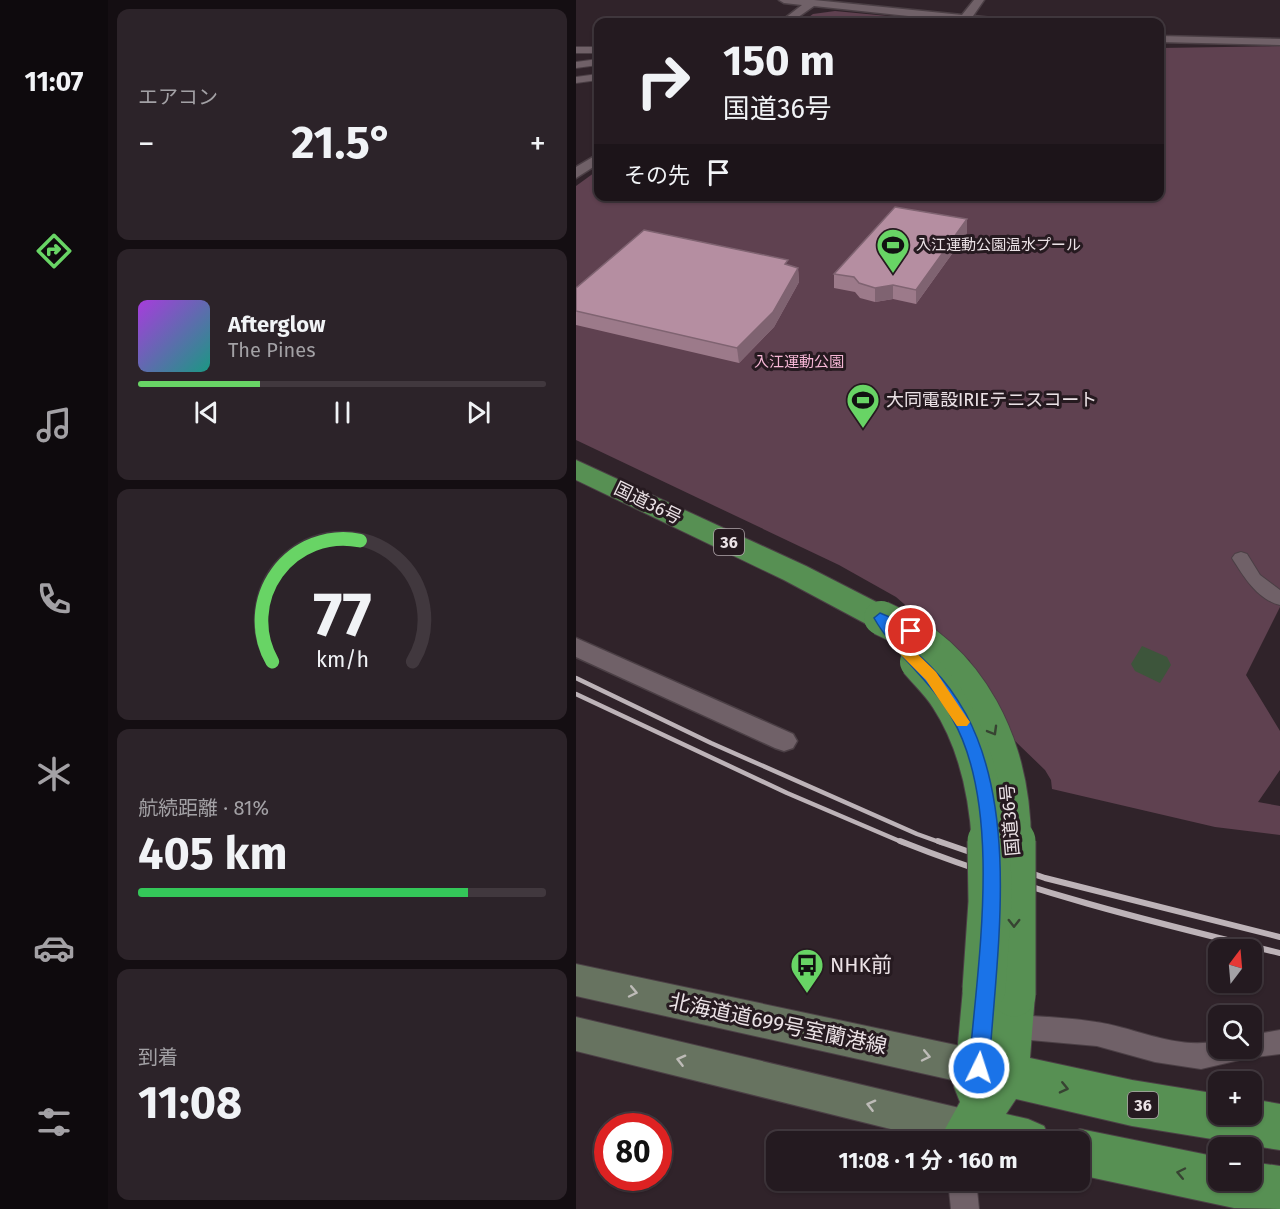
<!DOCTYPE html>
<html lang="ja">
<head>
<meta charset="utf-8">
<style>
	body { margin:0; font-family:"Fira Sans","Noto Sans JP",sans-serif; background:#2c2329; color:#f1f3f6; height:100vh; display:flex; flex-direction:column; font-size:22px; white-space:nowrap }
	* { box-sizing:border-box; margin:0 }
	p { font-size:20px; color:#a3a1a5 }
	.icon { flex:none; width:33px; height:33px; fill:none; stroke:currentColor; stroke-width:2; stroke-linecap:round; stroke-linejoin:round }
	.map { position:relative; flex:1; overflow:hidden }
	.details { display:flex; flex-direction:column; gap:9px; padding:9px; background:#140e12; width:468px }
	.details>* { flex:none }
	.top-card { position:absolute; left:18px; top:18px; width:570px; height:183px; border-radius:12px; box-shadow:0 2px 4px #0004,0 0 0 2px #41383e; background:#241a20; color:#f1f3f6; overflow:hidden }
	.needle { width:39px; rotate:16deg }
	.fabs { position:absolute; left:632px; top:939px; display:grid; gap:12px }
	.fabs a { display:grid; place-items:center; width:54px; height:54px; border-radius:12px; background:#241a20; box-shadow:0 2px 4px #0004,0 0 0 2px #41383e; font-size:30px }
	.speed { position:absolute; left:18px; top:1113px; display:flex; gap:12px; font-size:30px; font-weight:700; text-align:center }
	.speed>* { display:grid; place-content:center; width:78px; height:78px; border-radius:50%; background:#241a20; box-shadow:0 2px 4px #0004,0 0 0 2px #41383e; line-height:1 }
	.speed .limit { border:9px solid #d22; background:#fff; color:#111 }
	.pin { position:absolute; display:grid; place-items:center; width:51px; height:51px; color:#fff; margin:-26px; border:3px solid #fff; border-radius:50%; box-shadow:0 2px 6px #0007 }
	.me { position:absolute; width:66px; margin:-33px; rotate:4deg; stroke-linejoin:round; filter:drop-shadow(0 0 4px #0008) }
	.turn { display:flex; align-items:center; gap:21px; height:126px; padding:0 30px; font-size:27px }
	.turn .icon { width:78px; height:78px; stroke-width:2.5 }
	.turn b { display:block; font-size:42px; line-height:51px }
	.then { display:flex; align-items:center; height:57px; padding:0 30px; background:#0003; gap:12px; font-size:22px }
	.big { font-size:45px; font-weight:700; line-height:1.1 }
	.details .tile { flex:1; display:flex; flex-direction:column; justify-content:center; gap:9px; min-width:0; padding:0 21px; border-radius:12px; background:#2c2329 }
	.details .dial { align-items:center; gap:0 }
	.dial svg { height:156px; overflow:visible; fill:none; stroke:#41383e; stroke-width:7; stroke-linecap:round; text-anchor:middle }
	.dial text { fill:#f1f3f6; stroke:none }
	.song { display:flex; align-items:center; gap:18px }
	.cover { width:72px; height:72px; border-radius:9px; background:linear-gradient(135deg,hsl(280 70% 55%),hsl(170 70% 35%)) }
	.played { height:6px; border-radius:3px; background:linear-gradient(90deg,#68d465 30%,#41383e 30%) }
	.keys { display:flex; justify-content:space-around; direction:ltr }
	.heat { display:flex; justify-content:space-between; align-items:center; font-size:33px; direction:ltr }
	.charge { height:9px; border-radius:4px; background:linear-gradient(90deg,#34c759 81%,#41383e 0) }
	.trip { position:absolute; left:190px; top:1131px; width:324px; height:60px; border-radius:12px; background:#241a20; box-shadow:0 2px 4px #0004,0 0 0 2px #41383e; font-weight:700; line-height:60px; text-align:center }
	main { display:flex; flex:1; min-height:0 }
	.tabs { display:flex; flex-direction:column; width:108px; justify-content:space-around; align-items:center; background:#0e0a0d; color:#a3a1a5 }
	.tabs .icon { width:42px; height:42px }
	.tabs .on { color:#68d465 }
	.tabs b { font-size:27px; color:#f1f3f6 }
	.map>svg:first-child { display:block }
</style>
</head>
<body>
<main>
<nav class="tabs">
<b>11:07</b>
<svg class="icon on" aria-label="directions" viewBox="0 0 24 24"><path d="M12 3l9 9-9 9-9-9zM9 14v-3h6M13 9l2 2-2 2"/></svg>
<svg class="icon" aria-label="music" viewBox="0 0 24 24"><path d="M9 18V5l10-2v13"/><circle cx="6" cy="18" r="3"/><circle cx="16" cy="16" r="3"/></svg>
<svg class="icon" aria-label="phone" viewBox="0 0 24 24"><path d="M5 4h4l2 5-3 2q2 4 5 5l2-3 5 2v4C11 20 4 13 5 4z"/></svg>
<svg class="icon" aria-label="climate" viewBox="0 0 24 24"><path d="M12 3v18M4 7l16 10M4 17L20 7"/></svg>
<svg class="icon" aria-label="car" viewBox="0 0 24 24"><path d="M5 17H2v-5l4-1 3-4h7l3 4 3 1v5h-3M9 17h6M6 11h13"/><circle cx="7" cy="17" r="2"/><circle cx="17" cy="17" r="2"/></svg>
<svg class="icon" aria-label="filters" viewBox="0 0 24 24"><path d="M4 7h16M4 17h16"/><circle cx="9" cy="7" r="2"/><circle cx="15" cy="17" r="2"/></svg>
</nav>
<section class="details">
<div class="tile"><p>エアコン</p>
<div class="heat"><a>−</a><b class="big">21.5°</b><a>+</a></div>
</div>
<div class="tile">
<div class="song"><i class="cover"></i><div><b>Afterglow</b><p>The Pines</p></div></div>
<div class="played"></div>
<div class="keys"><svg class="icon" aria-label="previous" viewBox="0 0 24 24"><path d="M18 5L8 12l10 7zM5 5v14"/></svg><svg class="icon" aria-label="pause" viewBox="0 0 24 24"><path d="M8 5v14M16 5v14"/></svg><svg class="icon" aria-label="next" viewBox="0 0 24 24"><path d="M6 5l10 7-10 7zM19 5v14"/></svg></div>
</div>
<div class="tile dial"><svg viewBox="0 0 100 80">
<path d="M14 69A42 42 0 1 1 86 69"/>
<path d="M14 69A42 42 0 0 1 59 7" stroke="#68d465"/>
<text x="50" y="56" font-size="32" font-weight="700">77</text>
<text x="50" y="72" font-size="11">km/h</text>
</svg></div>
<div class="tile"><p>航続距離 · 81%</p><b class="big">405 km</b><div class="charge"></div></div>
<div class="tile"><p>到着</p><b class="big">11:08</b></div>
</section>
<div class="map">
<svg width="704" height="1209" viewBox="0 0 704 1209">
	<rect width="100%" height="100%" fill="#30232a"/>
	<g fill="#5f4150">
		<path d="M259,11L375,22H226L237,14Z"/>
		<path d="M704,46V607L670,675L704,731V770L682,802L704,806V835L639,827L476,789L475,780L469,770L438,740L418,697L393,660L320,597L263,565L0,440V186L22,170V196H584V48Z"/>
	</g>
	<path fill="#3d553b" d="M566,646L591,657L595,665L584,683L559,671L555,664Z"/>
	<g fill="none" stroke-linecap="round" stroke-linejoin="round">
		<defs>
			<g id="minor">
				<rect x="0" y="47" width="22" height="6"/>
				<path d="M22,59V65L0,68V62Z"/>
				<path d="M22,74V80L0,83V77Z"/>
				<path d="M665,552L671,554L684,575L704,590V605C681,599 668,577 656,558L659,554Z"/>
				<path d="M432,1014C461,1017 491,1017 520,1022C561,1028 600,1050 642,1041V1048H675V1035L704,1030V1054L672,1058L625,1069L579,1062L521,1046L432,1038L423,1034L420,1026L423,1018Z"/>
				<path d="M372,1180H400L403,1209H375Z"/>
			</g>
			<g id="tertiary">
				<path d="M203,0H238L386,15L398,0H408L397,16L427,19L432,22H389L238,6L215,22H204L226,5L208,3Z"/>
				<path d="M584,36L704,39V45L584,42Z"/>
				<path d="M22,154V164L0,178V167Z"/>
				<path d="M0,638L217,734L221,741L217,748L208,751L199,748L0,657Z"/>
			</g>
			<g id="secondary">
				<path d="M0,964L403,1050L416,1055L421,1068L416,1081L403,1086L0,996Z"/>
				<path d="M0,1017L392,1110L405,1116L411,1129L405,1142H367L0,1051Z"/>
			</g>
			<g id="trunk">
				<path d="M0,460L230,566L316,610L321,618L316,626L305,629L294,626L208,580L0,480Z"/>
				<path d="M408,969L423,975L425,980L438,975L453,981L459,995L454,1058L556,1080L642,1094V1114H675V1099L704,1104V1150L556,1126L440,1099L430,1114L452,1119L468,1126L475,1142H374L369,1129L384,1102L378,1087L387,989L393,975Z"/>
				<path d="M504,1129L642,1157V1180H675V1162L704,1166V1209L658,1208L504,1175V1142H485L488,1136Z"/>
			</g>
		</defs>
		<use href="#minor" stroke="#4b3f45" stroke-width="2"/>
		<use href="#tertiary" stroke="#4b3f45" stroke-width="3"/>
		<use href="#secondary" stroke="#4b3f45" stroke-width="2"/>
		<use href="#trunk" stroke="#4b3f45" stroke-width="2"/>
		<use href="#minor" fill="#706168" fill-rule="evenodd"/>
		<use href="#tertiary" fill="#706168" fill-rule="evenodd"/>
		<use href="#secondary" fill="#677360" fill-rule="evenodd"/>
		<use href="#trunk" fill="#579053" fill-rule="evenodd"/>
		<g stroke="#bdb3b8" stroke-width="4.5">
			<path d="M0,678L135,743L341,834L366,843"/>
			<path d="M0,694L211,793L328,843"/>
		</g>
		<g stroke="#bdb3b8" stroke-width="6">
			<path d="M324,841C447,890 576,922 704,953"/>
			<path d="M362,841L469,878L704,937"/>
		</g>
		<defs>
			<g id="trunk-bridge-far1">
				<path d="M305,618C396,657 438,747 438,843"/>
				<path d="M341,662C351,674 363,685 371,698C399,741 410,791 413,843"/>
			</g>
			<g id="trunk-bridge">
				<path d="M438,841V995"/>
				<path d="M408,989L414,902L413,841"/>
			</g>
		</defs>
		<use href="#trunk-bridge-far1" stroke="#4b3f45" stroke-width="36" stroke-linecap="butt"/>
		<use href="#trunk-bridge" stroke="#4b3f45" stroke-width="45" stroke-linecap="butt"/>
		<use href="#trunk-bridge-far1" stroke="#579053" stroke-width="34"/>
		<use href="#trunk-bridge" stroke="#579053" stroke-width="43"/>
	</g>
	<g fill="#9c7a8a">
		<path d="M391,233L340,304L317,299L299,302L284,298L279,292L258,288V274Z"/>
		<path d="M213,265L222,268L223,282L198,327L163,363L0,325V288Z"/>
	</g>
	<g fill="#7f6371">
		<path d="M391,219V233L340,304V290Z"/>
		<path d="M222,268L223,282L198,327L163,363L161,348Z"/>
		<path d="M317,285V299L299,302V288Z"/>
	</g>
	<g fill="#b58ea1" stroke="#7f6371" stroke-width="1.5">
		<path d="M319,207L391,219L340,290L317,285L299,288L283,283L278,277L258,274Z"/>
		<path d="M68,230L212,260L209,264L222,268L197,312L161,348L0,311V288Z"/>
	</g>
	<defs><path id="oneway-chevron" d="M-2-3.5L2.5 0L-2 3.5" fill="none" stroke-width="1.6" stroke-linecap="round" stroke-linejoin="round" transform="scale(1.5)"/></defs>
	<g stroke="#374332">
		<use href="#oneway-chevron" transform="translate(417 731) rotate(60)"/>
		<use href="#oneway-chevron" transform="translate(438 923) rotate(90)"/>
		<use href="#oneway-chevron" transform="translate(488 1088) rotate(13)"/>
		<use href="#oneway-chevron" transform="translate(605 1173) rotate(-168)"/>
	</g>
	<g stroke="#bdbbb7">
		<use href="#oneway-chevron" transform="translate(57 992) rotate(12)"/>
		<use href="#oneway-chevron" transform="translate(350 1056) rotate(12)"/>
		<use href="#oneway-chevron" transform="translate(105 1060) rotate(-166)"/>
		<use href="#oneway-chevron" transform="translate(295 1105) rotate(-166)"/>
	</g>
	<path fill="#1a73e8" stroke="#114b97" stroke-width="1.5" d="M304,613L340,628L342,631L335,636L321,631C331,646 346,657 358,670C370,682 382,700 390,714C444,815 420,958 413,1068L410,1075L403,1077L396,1075L393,1068C401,967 428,808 376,718C355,680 319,655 298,618Z"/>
	<path fill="#f59e0b" d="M321,638L326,639L360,672L391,718L394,722L391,726H381L350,680L316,646L314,643L316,639Z"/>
	<defs>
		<symbol id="stadium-pin" viewBox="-11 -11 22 30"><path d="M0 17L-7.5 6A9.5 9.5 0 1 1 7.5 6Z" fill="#68d465" stroke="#261a20"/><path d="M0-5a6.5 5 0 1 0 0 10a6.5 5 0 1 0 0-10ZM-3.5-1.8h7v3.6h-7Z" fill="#111"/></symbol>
		<symbol id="bus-pin" viewBox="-11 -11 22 30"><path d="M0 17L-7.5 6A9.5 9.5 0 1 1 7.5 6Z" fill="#68d465" stroke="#261a20"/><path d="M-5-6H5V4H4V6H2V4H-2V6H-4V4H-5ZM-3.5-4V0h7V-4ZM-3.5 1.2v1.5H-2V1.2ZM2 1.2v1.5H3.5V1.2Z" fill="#111"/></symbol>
	</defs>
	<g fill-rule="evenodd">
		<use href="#stadium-pin" x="298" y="226" width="38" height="52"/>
		<use href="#stadium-pin" x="268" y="381" width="38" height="52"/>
		<use href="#bus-pin" x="212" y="946" width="38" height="52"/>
	</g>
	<g text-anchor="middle" stroke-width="6" stroke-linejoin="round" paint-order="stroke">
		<g font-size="15" fill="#ebe2e6" stroke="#261a20" text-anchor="start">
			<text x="340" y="250">入江運動公園温水プール</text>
		</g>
		<g font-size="15" fill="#f5b6d5" stroke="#261a20">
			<text x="223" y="367">入江運動公園</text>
		</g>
		<g fill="#261a20" stroke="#b0a6ab" stroke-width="1.5">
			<rect x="138" y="529" width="30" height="26" rx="4.5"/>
			<rect x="552" y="1092" width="30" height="26" rx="4.5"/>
		</g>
		<g font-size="16" font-weight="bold" fill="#ebe2e6">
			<text x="153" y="548">36</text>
			<text x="567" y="1111">36</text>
		</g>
		<g font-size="18" fill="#ebe2e6" stroke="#261a20" text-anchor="start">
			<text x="310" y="406">大同電設IRIEテニスコート</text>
		</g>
		<g font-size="18" fill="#ebe2e6" stroke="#261a20">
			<text transform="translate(72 503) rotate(26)" y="6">国道36号</text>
			<text transform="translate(434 820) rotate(-95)" y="6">国道36号</text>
		</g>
		<g font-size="21" fill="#ebe2e6" stroke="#261a20" text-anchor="start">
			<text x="254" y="972">NHK前</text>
		</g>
		<g font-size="21" fill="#ebe2e6" stroke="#261a20">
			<text transform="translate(202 1024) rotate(12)" y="7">北海道道699号室蘭港線</text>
		</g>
	</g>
</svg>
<div class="fabs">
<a><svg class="needle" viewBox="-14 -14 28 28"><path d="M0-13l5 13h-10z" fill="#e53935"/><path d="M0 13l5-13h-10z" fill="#a3a1a5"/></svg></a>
<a><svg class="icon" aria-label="search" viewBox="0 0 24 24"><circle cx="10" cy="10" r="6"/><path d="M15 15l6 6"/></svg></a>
<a>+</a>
<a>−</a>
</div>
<div class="speed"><div class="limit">80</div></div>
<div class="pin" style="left:335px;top:631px;background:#d93025"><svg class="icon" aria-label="arrive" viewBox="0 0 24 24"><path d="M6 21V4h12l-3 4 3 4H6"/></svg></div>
<svg class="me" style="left:403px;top:1068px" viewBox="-20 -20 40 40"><circle r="17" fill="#1a73e8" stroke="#fff" stroke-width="3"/><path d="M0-11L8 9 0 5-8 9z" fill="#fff"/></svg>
<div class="trip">11:08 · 1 分 · 160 m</div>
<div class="top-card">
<div class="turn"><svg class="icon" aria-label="right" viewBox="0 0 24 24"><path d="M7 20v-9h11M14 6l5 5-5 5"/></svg><div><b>150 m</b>国道36号</div></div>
<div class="then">その先<svg class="icon" aria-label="arrive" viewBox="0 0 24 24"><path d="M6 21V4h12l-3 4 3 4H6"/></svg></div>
</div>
</div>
</main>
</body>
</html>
